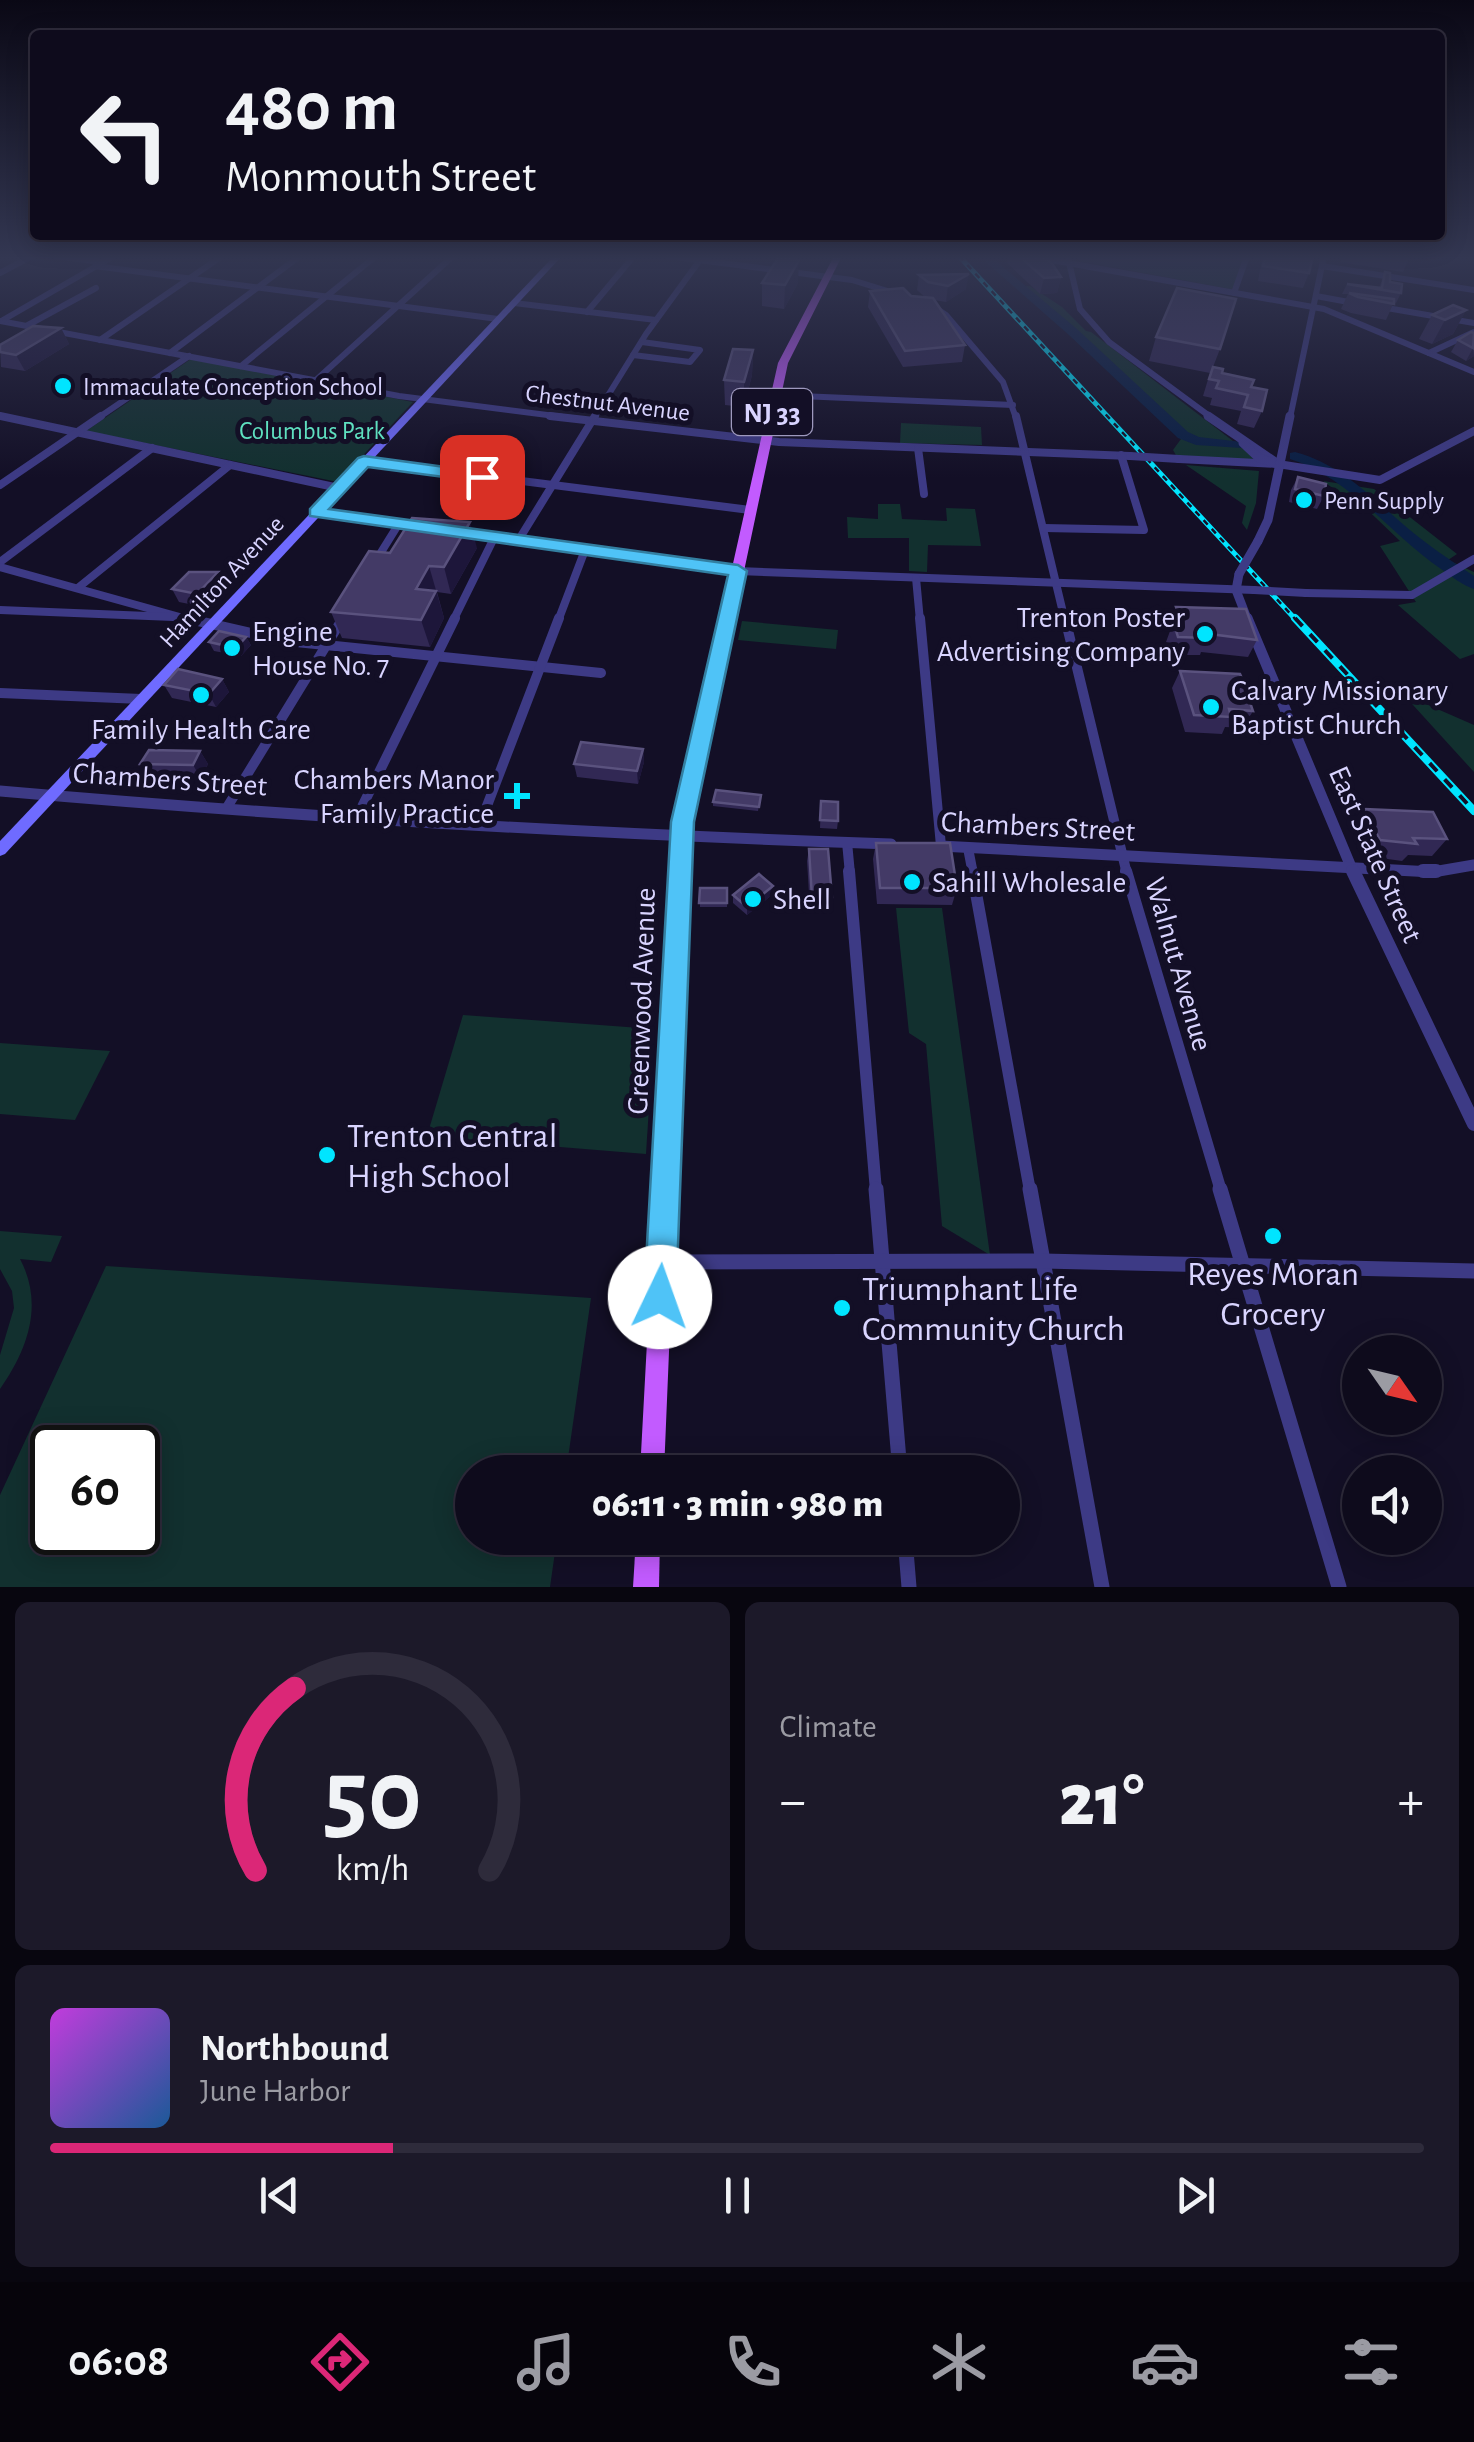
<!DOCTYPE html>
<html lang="en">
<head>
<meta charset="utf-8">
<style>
	body { margin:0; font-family:"Alegreya Sans",sans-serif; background:#1c1929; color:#f1f3f6; height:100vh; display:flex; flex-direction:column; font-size:38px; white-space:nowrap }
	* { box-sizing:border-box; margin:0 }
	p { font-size:32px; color:#9b9ba3 }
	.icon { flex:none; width:55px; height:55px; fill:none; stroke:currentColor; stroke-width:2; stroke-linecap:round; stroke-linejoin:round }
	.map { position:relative; height:1587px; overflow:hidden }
	.panel { display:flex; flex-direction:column; gap:15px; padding:15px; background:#08060f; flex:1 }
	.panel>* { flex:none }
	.guide { position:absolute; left:30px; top:30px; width:1415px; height:210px; border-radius:10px; box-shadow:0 5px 25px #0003,0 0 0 2px #2e2b3b; background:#0e0b1c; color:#f1f3f6; overflow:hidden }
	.needle { width:65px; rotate:124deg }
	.tools { position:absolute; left:1342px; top:1335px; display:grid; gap:20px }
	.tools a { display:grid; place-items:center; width:100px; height:100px; border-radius:50%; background:#0e0b1c; box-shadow:0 5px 25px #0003,0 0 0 2px #2e2b3b; font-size:50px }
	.speed { position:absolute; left:30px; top:1425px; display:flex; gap:20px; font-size:50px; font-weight:700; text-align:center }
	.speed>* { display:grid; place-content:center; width:130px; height:130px; border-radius:50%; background:#0e0b1c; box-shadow:0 5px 25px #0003,0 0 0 2px #2e2b3b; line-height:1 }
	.speed .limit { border:5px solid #111; border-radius:15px; background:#fff; color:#111 }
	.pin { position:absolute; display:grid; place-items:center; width:85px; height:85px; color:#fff; margin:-42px; border-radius:20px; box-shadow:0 5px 15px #0006 }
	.me { position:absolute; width:110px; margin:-55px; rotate:3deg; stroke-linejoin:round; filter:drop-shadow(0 0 8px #0008) }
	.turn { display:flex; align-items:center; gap:35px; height:210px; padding:0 30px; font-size:45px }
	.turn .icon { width:130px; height:130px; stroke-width:2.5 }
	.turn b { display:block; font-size:70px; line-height:85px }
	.big { font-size:75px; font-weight:800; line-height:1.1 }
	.panel .tile { flex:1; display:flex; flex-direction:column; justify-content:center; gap:15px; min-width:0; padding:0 35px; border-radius:15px; background:#1c1929 }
	.panel .dial { align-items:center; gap:0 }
	.dial svg { height:260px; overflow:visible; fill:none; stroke:#2e2b3b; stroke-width:7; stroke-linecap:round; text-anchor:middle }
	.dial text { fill:#f1f3f6; stroke:none }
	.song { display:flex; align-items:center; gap:30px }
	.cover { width:120px; height:120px; border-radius:15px; background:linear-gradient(135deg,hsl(290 70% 55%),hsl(210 70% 35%)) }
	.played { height:10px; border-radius:5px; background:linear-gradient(90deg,#db2777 25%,#2e2b3b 25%) }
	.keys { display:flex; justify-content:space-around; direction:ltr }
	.heat { display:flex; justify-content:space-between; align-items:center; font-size:55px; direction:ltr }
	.panel .tiles { flex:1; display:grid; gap:15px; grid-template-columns:1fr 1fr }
	.tile:last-child { grid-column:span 2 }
	.trip { position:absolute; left:455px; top:1455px; width:565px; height:100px; border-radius:50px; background:#0e0b1c; box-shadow:0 5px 25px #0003,0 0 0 2px #2e2b3b; font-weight:800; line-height:100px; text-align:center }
	.dock { display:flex; height:160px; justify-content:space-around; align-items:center; background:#06040b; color:#9b9ba3 }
	.dock .icon { width:70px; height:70px }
	.dock .current { color:#db2777 }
	.dock b { font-size:45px; color:#f1f3f6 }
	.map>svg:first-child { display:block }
</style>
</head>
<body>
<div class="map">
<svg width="1474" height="1587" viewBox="0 0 1474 1587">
	<rect width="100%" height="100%" fill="#130f26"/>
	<g fill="#12302f" fill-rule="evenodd">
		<path d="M1079,256H1247L1236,290L1079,261Z"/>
		<path d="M1030,286L1062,307L1086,331L1091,332L1259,461L1177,457L1173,450L1181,439L1018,287Z"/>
		<path d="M191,359L413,402L338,482L86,431Z"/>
		<path d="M901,423L981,427L982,445L900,443Z"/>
		<path d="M1186,465L1259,471L1256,503L1247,530L1242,523L1246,506Z"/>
		<path d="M1323,481L1374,489L1457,554L1448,560L1474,572V654L1460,659L1398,605L1416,602L1380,546L1400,541L1352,495L1338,492Z"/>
		<path d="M878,504H900L902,519L947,521L946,508L975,509L981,546L928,545L927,572L909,571V538H848L847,517L878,519Z"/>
		<path d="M742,621L838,630L836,649L738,640Z"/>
		<path d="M1403,694L1474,725V772Z"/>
		<path d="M896,908H942L990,1255L942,1226L926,1044L909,1033Z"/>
		<path d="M463,1015L654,1029L646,1154L427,1136Z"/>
		<path d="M0,1043L110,1051L75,1120L0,1114Z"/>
		<path d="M0,1231L62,1236L51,1262L20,1259C44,1304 28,1349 0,1389V1355L14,1308L12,1291L0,1269Z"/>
		<path d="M106,1266L591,1298L566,1472H472V1538H557L550,1587H0V1495ZM52,1448H138V1532H52Z"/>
	</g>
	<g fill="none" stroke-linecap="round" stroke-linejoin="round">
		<g fill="#0a1f44" fill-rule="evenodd">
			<path d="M979,256H990L1077,329L1188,432L1199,437L1242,442V448L1196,445L1178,438L1069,335Z"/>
			<path d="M1295,452C1340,464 1370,496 1404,525C1426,544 1450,560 1474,576V589C1462,585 1451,576 1441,569C1390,534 1350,478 1290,459V453Z"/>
		</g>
		<g stroke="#3d3a85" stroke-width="6">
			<path d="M55,256L101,262"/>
			<path d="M668,256L852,280L894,293"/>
			<path d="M95,266L498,319"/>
			<path d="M1322,266L1474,290"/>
			<path d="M0,273L32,256"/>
			<path d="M1234,293L1247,256"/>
			<path d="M1316,296L1354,303"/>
			<path d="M514,303L656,320"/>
			<path d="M934,307L946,315L1003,382L1016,418"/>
			<path d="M1381,307L1474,323"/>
			<path d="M587,312L634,256"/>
			<path d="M3,320L114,256"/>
			<path d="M0,321L399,396L571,418"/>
			<path d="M28,325L96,288"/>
			<path d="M100,340L222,256"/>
			<path d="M170,353L300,256"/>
			<path d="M1429,353L1474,332"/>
			<path d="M633,355L690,362L700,350L642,342"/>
			<path d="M241,366L376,256"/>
			<path d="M316,380L453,256"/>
			<path d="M776,395L1013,405"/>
			<path d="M0,416L11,418"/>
			<path d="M98,418L189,356"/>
			<path d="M594,418L646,334L700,260"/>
		</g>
		<g stroke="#3d3a85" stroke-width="8">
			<path d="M0,416L339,488"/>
			<path d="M550,416L779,442L1130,456"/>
			<path d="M1016,416L1065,621"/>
			<path d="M918,448L924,494"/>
			<path d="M1179,459L1278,464L1380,480L1474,431"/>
			<path d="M364,461L750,510"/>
			<path d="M0,485L101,416"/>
			<path d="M317,513L419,527"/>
			<path d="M1044,528L1144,530L1121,455"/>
			<path d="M461,533L738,571L1254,590"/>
			<path d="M518,541L595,416"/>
			<path d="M0,562L152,448"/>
			<path d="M375,562L398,525"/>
			<path d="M0,567L194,621"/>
			<path d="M916,578L920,621"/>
			<path d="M79,587L230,465"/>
			<path d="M1306,593L1412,595L1474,559"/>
			<path d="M0,610L173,617"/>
			<path d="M341,621L344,616"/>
			<path d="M453,621L494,538"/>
			<path d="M558,621L585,550"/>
		</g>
		<g stroke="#3d3a85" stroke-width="10">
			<path d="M185,618L286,641L601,673"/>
			<path d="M920,618L941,846"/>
			<path d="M1065,618L1127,874"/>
			<path d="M0,693L141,699"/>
			<path d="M226,809L343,618"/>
			<path d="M357,817L455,618"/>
			<path d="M480,824L559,618"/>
			<path d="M847,842L850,874"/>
			<path d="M968,848L973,874"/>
		</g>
		<g stroke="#3d3a85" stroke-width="12">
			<path d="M849,871L876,1191"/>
			<path d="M972,871L1030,1191"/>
			<path d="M1126,871L1221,1191"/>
		</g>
		<g stroke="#3d3a85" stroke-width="15">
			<path d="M876,1189L900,1472"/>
			<path d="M1030,1189L1102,1587"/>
			<path d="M1220,1189L1339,1587"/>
			<path d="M662,1262L1043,1261L1474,1271"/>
			<path d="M905,1538L909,1587"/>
		</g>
		<g stroke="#3d3a85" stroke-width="6">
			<path d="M1029,256L1324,309L1474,372"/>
			<path d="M1068,258L1080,309L1109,342L1212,418"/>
			<path d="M1290,418L1324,256"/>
		</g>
		<g stroke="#3d3a85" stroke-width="9">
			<path d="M1208,416L1278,464"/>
			<path d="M1243,443L1259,458L1278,464"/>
			<path d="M1258,541L1268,520L1290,416"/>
			<path d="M1239,574L1236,590L1248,621"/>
		</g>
		<g stroke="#3d3a85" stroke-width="11">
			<path d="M1247,618L1354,874"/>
			<path d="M0,791C296,817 594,834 891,844"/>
			<path d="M940,846L1433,872L1474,865"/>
		</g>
		<g stroke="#3d3a85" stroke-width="14">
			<path d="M1353,871L1474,1124"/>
			<path d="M1423,871H1436"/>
		</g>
		<path fill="#6f6bff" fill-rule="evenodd" d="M554,256H562L5,854L0,856V841Z"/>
		<g fill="#c25bff" fill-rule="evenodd">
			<path d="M834,256H842L788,363L691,822L664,1472H640L675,822L778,363Z"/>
			<path d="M636,1538H660L659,1587H633Z"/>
		</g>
		<defs>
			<path id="rail-far1" d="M959,256L1297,621"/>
			<path id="rail" d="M1295,618L1474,811"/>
		</defs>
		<use href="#rail-far1" stroke="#00e5ff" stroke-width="5"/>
		<use href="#rail" stroke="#00e5ff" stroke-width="8"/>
		<use href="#rail-far1" stroke="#130f26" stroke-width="2.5" stroke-dasharray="6" stroke-linecap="butt"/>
		<use href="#rail" stroke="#130f26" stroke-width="4" stroke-dasharray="11" stroke-linecap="butt"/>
		<g stroke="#3d3a85" stroke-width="8">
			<path d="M1130,456L1179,459"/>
			<path d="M1254,590L1306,593"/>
		</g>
		<path stroke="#3d3a85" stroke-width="9" d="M1239,574L1258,541"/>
	</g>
	<g fill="#312854">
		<path d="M1009,256H1039L1061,277L1057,293L1040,294L1007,263Z"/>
		<path d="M1253,256H1313L1309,273L1303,288L1258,281L1262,260L1253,259Z"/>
		<path d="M1342,256H1410L1403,272L1340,262Z"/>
		<path d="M1385,272L1390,282L1401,293L1396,303L1394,302L1386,320L1351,313L1341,309L1348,294H1342L1347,284L1379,288Z"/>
		<path d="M919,275L966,289L946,302L934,300L965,345L962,362L903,367L868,307L870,291L926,298L917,290Z"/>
		<path d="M762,283H798L784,309L762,306Z"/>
		<path d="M1466,310L1453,334L1432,344L1419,339L1432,315Z"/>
		<path d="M61,328L69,344L25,371L1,367L0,345Z"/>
		<path d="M1474,333V356L1466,361L1451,352L1458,340Z"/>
		<path d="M1156,337L1220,349L1213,367L1222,373L1251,387L1262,411L1254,428L1237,424L1241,411L1210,405L1212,398L1203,396L1210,373L1149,361Z"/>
		<path d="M753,350L752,375L744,407L725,405L724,380Z"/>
		<path d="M1298,477L1324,496L1317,509L1289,502L1291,490Z"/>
		<path d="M477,548L451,594L437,592L444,618L430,647L342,638L331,612L390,553Z"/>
		<path d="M218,572L224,585L204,607L179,602L172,589Z"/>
		<path d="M1176,607L1257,640L1248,657L1201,652L1200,655H1170L1166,642L1170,631L1168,625Z"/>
		<path d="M246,637L251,645L241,656L214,651L209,642Z"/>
		<path d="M1180,671L1245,685L1255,694L1250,703L1253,711L1243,728L1225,727L1222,734L1185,732L1172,688Z"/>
		<path d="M222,679L229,692L216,707L172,698L164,685Z"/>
		<path d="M643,749L644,762L638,784L577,777L574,764Z"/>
		<path d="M200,751L208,764L201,778L149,777L140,764Z"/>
		<path d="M761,795L758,811L713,806V802Z"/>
		<path d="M821,801L838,821L837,829L820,828Z"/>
		<path d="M1364,809L1447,839L1432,856L1408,855L1402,861L1366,856L1351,826Z"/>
		<path d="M876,843L957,888L952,905L877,904L873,859Z"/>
		<path d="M809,849L832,897L831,909L810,910L807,861Z"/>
		<path d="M773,886V894L747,915L733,903V895Z"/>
		<rect x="700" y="888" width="27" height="19"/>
	</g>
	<g fill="#1d163a">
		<path d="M799,260L798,283L784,309L785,285Z"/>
		<path d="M969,274L966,289L946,302L948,286Z"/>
		<path d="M1061,277L1057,293L1040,294L1044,278Z"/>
		<path d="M1466,310L1453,334L1432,344L1445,320Z"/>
		<path d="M61,328L69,344L25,371L16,355Z"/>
		<path d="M1473,348L1474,356L1466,361Z"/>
		<path d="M753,350L752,375L744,407V382Z"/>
		<path d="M470,522L477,548L451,594L444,567Z"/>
		<path d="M429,566L444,618L430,647L421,620L416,589Z"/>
		<path d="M218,572L224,585L204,607L197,594Z"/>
		<path d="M246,637L251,645L241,656L236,648Z"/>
		<path d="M222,679L229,692L216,707L209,694Z"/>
		<path d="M643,749L644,762L638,784L637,771Z"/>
		<path d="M200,751L208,764L201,778L193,765Z"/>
		<path d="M773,886V894L747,915V907Z"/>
	</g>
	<g fill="#433a66" stroke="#5a527e" stroke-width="2.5">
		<path d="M1019,256H1039L1051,262L1061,277L1044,278Z"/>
		<path d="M1266,256H1313L1309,273L1263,266Z"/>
		<path d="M778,258L799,260L785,285L762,283Z"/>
		<path d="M1385,272L1390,273V282L1402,284L1401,293L1347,284L1382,288Z"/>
		<path d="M969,274L948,286L928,282L919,275Z"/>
		<path d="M903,288L911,296L933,298L965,345L905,351L870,291Z"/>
		<path d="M1177,288L1236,299L1220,349L1156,337Z"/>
		<path d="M1349,293L1394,299V304L1358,297Z"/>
		<path d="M1453,305L1466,310L1445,320L1432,315Z"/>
		<path d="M33,326L61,328L16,355L0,352V345Z"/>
		<path d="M1471,332L1474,333L1473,348L1458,340Z"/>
		<path d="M733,349L753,350L744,382L724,380Z"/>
		<path d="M1213,367L1223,369L1222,373L1254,380L1251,387L1267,390L1262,411L1244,407L1248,395L1216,388L1219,381L1209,379Z"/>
		<path d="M1298,477L1326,484L1324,496L1295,489Z"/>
		<path d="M412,518L470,522L444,567L429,566L416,589L436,591L421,620L331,612L369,551L390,553Z"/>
		<path d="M189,572H218L197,594L172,589Z"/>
		<path d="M1176,607L1246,609L1257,640L1209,634L1208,638L1178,637L1174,624H1182Z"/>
		<path d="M219,631L246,637L236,648L209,642Z"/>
		<path d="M178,669L222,679L209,694L164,685Z"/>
		<path d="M1180,671L1240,674L1245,685H1252L1255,694H1247L1253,711L1229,709L1231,717L1194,715Z"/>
		<path d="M581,742L643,749L637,771L574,764Z"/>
		<path d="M149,750L200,751L193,765L140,764Z"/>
		<path d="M716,790L761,795L759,807L713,802Z"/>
		<path d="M821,801L838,802V821L820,820Z"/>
		<path d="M1364,809L1433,812L1447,839L1413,838L1417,844L1380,840Z"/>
		<path d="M876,843H950L957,888H880Z"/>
		<path d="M809,849H828L832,897L812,898Z"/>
		<path d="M759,874L773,886L747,907L733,895Z"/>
		<path d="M700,888H727V903H699Z"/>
	</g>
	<linearGradient id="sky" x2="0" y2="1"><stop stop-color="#0a0815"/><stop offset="0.54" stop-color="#333752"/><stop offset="1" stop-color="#333752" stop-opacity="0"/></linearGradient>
	<rect width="1474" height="478" fill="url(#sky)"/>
	<path fill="#4fc3f7" stroke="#337fa1" stroke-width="2.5" d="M364,456L482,472L491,477L482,482L368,467L329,509L738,565L747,571L694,822L676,1297L671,1308L660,1313L649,1308L644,1297L671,822L728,575L310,516V509L358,458Z"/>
	<g fill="#00e5ff" stroke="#130f26" stroke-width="4">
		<circle cx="63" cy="386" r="10"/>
		<circle cx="1304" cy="500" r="10"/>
		<circle cx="1205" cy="634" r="10"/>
		<circle cx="232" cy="648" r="10"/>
		<circle cx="201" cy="695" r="10"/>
		<circle cx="1211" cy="707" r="10"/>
		<path d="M512 781h10v10h10v10h-10v10h-10v-10h-10v-10h10z"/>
		<circle cx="912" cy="882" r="10"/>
		<circle cx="753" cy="899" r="10"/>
		<circle cx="327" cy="1155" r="10"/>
		<circle cx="1273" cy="1236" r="10"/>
		<circle cx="842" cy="1308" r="10"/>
	</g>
	<g text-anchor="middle" stroke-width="10" stroke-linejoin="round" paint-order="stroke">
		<g font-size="25" fill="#d9d4ff" stroke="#130f26" text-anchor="start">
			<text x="83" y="395">Immaculate Conception School</text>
			<text x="1324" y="509">Penn Supply</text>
		</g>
		<g font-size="25" fill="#d9d4ff" stroke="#130f26">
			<text transform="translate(608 402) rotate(7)" y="9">Chestnut Avenue</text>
			<text transform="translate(221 581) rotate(-47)" y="9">Hamilton Avenue</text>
		</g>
		<g font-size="25" fill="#5fe0c0" stroke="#130f26">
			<text x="312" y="439">Columbus Park</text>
		</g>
		<rect fill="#130f26" stroke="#9e99be" stroke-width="2.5" x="732" y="389" width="80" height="46" rx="8"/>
		<g font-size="28" font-weight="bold" fill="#d9d4ff">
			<text x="772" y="422">NJ 33</text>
		</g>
		<g font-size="30" fill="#d9d4ff" stroke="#130f26" text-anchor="start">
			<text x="1185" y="627" text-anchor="end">Trenton Poster<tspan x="1185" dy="34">Advertising Company</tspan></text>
			<text x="252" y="641">Engine<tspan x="252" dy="34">House No. 7</tspan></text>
			<text x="1231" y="700">Calvary Missionary<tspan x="1231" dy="34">Baptist Church</tspan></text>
			<text x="201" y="739" text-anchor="middle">Family Health Care</text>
			<text x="494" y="789" text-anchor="end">Chambers Manor<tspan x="494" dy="34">Family Practice</tspan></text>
			<text x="932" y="892">Sahill Wholesale</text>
			<text x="773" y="909">Shell</text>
		</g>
		<g font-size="30" fill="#d9d4ff" stroke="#130f26">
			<text transform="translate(170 779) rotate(4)" y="10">Chambers Street</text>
			<text transform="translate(1038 826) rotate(3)" y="10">Chambers Street</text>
			<text transform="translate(1376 854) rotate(66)" y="10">East State Street</text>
			<text transform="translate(1179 964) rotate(74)" y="10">Walnut Avenue</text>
			<text transform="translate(641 1001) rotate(-88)" y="10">Greenwood Avenue</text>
		</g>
		<g font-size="35" fill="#d9d4ff" stroke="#130f26" text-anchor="start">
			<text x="347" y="1147">Trenton Central<tspan x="347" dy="40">High School</tspan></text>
			<text x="1273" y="1285" text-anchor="middle">Reyes Moran<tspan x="1273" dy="40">Grocery</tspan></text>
			<text x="862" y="1300">Triumphant Life<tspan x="862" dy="40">Community Church</tspan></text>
		</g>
	</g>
</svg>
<div class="tools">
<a><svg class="needle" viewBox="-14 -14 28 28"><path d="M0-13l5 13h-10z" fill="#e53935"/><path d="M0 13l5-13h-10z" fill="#9b9ba3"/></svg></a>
<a><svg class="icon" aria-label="sound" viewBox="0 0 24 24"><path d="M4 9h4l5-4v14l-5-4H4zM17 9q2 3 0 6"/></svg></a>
</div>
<div class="speed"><div class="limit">60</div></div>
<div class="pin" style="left:482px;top:477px;background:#d93025"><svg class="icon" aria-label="arrive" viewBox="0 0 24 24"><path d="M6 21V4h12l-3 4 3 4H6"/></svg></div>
<svg class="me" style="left:660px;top:1297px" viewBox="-20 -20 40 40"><circle r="19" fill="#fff"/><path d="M0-13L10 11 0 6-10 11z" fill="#4fc3f7"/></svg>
<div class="trip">06:11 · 3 min · 980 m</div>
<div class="guide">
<div class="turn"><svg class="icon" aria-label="left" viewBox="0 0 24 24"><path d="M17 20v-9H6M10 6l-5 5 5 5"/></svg><div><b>480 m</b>Monmouth Street</div></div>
</div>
</div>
<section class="panel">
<div class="tiles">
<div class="tile dial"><svg viewBox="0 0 100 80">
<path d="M14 69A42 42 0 1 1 86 69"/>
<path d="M14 69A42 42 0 0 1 26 13" stroke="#db2777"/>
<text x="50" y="56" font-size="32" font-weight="700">50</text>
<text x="50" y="72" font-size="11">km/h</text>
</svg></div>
<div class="tile"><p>Climate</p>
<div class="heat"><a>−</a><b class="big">21°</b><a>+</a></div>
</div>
<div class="tile">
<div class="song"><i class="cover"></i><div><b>Northbound</b><p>June Harbor</p></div></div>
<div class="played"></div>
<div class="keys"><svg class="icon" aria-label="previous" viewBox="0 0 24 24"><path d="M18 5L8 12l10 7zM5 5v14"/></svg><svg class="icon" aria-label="pause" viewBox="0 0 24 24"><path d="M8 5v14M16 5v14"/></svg><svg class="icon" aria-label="next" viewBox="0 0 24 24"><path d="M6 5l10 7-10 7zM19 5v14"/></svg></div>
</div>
</div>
</section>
<nav class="dock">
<b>06:08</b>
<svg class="icon current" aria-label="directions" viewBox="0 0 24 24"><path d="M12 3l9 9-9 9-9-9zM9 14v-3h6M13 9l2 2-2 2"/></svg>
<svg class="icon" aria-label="music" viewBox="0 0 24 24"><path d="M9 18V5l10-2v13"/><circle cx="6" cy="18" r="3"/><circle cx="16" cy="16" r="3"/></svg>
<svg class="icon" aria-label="phone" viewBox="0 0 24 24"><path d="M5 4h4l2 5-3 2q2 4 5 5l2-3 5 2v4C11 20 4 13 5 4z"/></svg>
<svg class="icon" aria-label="climate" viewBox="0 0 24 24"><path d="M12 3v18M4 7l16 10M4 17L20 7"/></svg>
<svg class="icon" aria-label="car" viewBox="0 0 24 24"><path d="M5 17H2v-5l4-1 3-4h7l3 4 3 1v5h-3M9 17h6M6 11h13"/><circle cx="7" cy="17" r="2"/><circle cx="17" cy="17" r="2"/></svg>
<svg class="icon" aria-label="filters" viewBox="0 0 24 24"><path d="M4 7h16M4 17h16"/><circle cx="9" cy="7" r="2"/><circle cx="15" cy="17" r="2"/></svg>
</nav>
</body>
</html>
